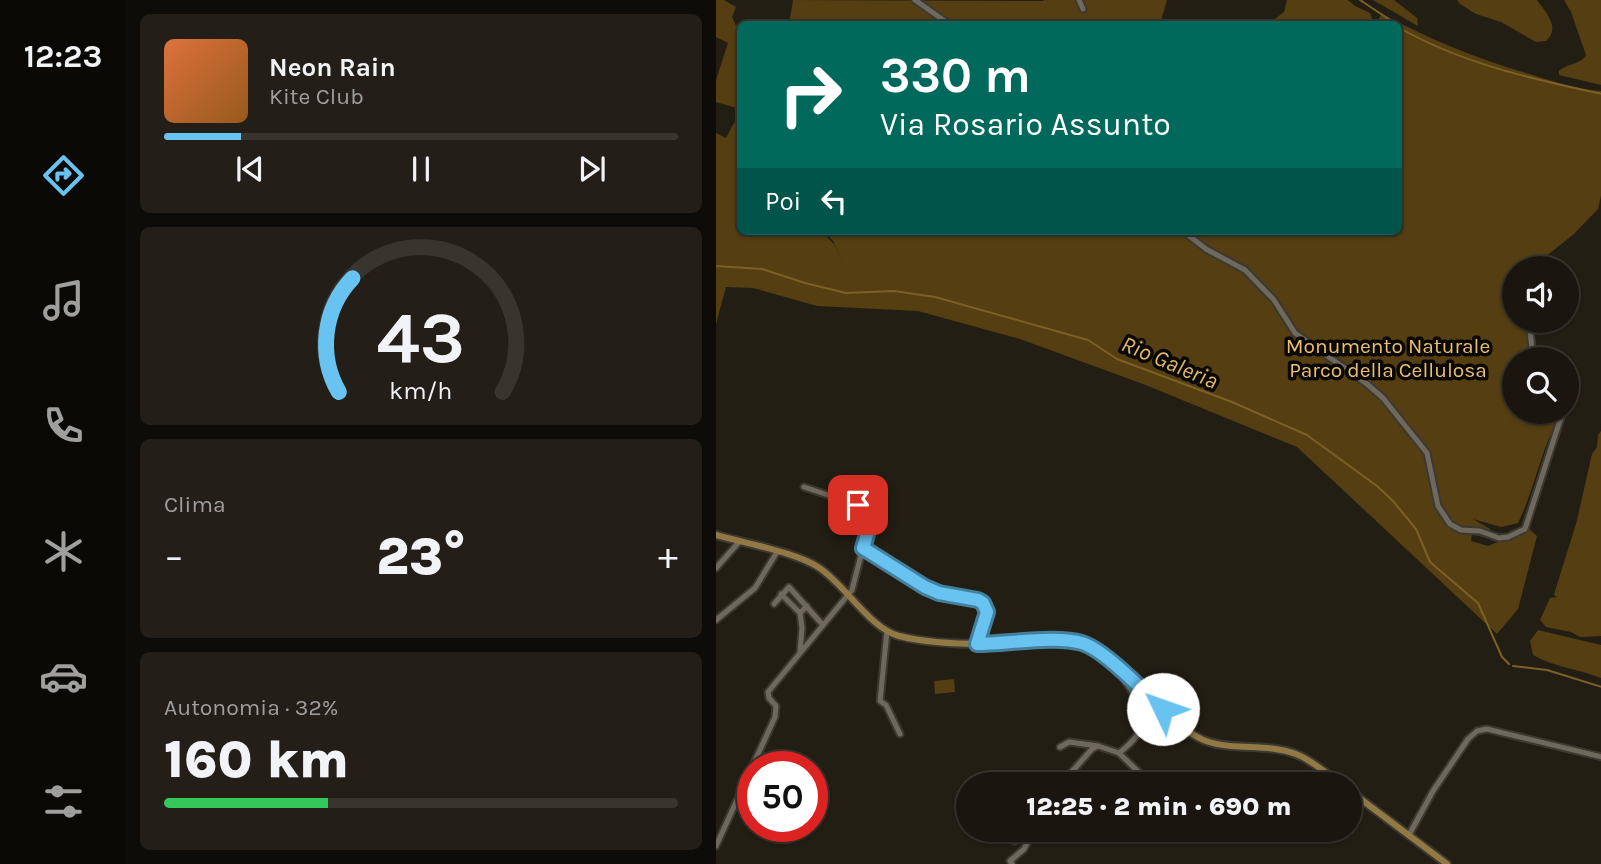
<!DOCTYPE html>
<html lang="it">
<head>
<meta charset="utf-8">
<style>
	body { margin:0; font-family:Karla,sans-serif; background:#231f18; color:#f1f3f6; height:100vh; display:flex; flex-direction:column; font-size:26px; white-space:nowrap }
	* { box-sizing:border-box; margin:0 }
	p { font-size:23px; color:#9f9f9e }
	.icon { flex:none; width:38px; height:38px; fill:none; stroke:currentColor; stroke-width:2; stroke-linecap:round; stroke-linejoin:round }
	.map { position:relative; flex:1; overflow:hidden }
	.details { display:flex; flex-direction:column; gap:14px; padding:14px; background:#0e0c08; width:590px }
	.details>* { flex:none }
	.guide { position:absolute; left:21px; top:21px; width:665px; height:214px; border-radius:10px; box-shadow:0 2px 5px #0004,0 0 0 2px #38352f; background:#00695c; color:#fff; overflow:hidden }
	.controls { position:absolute; left:786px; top:256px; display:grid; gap:14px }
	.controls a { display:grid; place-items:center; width:77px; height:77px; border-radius:50%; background:#1a160f; box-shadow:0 2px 5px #0004,0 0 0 2px #38352f; font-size:35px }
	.speed { position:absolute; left:21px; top:751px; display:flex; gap:14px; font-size:35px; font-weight:700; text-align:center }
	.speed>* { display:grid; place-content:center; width:91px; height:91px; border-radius:50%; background:#1a160f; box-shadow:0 2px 5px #0004,0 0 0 2px #38352f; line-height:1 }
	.speed .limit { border:10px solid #d22; background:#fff; color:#111 }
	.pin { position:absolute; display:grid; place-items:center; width:60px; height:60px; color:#fff; margin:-30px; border-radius:14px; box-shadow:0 4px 10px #0006 }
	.me { position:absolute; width:77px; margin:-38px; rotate:312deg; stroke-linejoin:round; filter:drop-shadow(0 0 5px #0008) }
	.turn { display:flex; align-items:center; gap:24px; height:147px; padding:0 28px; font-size:32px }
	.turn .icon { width:91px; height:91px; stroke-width:2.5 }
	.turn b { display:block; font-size:49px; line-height:60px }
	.then { display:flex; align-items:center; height:66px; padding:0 28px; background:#0003; gap:14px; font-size:26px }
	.big { font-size:52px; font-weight:800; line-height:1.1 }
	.details .card { flex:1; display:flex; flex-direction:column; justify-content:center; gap:10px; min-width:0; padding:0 24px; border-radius:10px; background:#231f18 }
	.details .dial { align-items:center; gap:0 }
	.dial svg { height:182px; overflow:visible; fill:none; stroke:#38352f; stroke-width:7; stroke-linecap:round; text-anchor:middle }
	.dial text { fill:#f1f3f6; stroke:none }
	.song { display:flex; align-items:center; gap:21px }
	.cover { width:84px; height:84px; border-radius:10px; background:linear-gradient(135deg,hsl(20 70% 55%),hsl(30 70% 35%)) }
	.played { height:7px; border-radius:4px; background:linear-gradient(90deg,#69c3f1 15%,#38352f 15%) }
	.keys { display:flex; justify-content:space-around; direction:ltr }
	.heat { display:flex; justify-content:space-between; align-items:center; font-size:38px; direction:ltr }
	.charge { height:10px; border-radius:5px; background:linear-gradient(90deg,#34c759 32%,#38352f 0) }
	.trip { position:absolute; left:240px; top:772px; width:406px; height:70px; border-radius:35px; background:#1a160f; box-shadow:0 2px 5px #0004,0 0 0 2px #38352f; font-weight:800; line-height:70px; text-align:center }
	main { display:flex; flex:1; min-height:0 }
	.dock { display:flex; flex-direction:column; width:126px; justify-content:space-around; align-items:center; background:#0a0906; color:#9f9f9e }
	.dock .icon { width:49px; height:49px }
	.dock .on { color:#69c3f1 }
	.dock b { font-size:32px; color:#f1f3f6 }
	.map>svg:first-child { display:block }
</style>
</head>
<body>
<main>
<nav class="dock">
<b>12:23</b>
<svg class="icon on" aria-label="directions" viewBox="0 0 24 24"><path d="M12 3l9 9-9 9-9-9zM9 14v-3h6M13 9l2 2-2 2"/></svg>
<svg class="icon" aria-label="music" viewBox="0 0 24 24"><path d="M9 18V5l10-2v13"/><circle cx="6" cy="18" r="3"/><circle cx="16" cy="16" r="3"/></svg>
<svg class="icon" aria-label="phone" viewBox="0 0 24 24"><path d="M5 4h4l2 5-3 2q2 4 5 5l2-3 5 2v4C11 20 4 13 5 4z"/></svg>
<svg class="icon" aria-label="climate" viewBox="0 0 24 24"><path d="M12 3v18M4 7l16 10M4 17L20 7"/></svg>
<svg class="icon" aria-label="car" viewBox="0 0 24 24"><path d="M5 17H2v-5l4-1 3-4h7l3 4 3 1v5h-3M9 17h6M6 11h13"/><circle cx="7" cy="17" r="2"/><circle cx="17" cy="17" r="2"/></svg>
<svg class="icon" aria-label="filters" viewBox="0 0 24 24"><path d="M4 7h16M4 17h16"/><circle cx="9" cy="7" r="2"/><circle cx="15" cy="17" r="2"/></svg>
</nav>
<section class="details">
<div class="card">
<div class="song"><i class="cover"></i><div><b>Neon Rain</b><p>Kite Club</p></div></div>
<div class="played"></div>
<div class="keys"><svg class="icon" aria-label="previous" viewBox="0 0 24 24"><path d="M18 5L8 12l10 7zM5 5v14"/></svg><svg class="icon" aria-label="pause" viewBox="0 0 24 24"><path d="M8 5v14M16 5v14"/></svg><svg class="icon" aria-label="next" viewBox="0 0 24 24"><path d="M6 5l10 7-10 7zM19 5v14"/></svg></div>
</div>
<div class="card dial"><svg viewBox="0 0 100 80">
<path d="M14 69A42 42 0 1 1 86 69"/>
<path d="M14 69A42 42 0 0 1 20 19" stroke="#69c3f1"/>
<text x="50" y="56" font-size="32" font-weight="700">43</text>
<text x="50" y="72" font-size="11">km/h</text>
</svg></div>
<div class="card"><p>Clima</p>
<div class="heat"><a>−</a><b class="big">23°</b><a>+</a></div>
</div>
<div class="card"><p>Autonomia · 32%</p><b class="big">160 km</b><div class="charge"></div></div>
</section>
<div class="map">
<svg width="886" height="864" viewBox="0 0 886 864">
	<rect width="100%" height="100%" fill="#231e14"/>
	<g fill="#543e12">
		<path d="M0,0H8L20,7L16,17L24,35V109L0,102V80L12,43L0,37Z"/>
		<path d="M77,0L328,1L327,0H451L444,24L401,23L403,24H73Z"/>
		<path d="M571,0H632L639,6L654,13L657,21L655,24H552L568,12Z"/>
		<path d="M657,0H678L701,18L702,26Z"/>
		<path d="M741,0H821C830,13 845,27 830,41L820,42L785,22L760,14L744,4Z"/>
		<path d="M848,0H885V85L843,75V71C852,63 864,65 870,55L855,12Z"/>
		<path d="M666,14C715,40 764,60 817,75C839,82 862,90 885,91L886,191L882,209L858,234L824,261L821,268H798V320H814L820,359H798V411H847C825,445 820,487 802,523L785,527L757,519L774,529L771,538L756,534L755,541L772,546L813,529L821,536L802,609L781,634L581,447L427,384L304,339L202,311L101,306L37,288L10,287L0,324V133L10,138L18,123L24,126V231H105L118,244L126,260L117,241L108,231H682V24H659Z"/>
		<path d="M885,431V636L864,637L855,632L830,627L824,620L834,598L841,597L838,595L839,591L860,524L876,454L881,447L882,435Z"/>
		<path d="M822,630L885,645V678C863,669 838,667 817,655L814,641Z"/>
		<path d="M238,679L239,692L219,694L218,681Z"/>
	</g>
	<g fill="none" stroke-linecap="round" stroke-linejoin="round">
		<g stroke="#7d6025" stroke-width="2">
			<path d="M644,0L680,24"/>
			<path d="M682,27C744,63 816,79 886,94"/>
			<path d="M0,266L46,269L89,283L130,293L178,291L219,297L372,340L401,359L516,402L591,435L661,486L677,501L700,529L714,562L762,603L786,657L793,664"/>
			<path d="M797,666L831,670L886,687"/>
		</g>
		<defs>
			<g id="minor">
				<path d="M199,0L233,24"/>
				<path d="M363,0L367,9"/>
				<path d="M467,231L490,249L529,270L558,300L579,333L651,384L667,398L711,453L722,506L734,524L745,530L764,531L783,538L792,537L809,529L847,411"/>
				<path d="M813,268L819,259"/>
				<path d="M813,320L817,359"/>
				<path d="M147,548L212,588L266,601L271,612L262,644"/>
				<path d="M0,568L23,542"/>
				<path d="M65,594L84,613"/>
				<path d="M58,604L73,587L106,624"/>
				<path d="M0,620L39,588L61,552"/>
				<path d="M171,631L164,701L170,705L184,734"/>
				<path d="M84,652L86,628L84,613L91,606"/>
				<path d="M344,747L353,742L382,746"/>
				<path d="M403,753L435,784"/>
				<path d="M345,784L376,749L382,746L403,753C441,723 428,711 406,676"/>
				<path d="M288,830L294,839L299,841L316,830"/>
				<path d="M693,835L717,791L752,739L761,731L771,729L886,757"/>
				<path d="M0,846L59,717L60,706L53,698L52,692L136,590L153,524V513L148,507L88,487"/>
				<path d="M296,864L294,861L308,849L318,830"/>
			</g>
			<g id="major">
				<path d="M0,535C28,543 79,552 102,567C128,583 154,629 183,636C207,642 242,644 268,644C303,643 353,631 383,652C409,676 460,730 490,741C519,751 552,743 580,754C596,760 611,774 625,784"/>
				<path d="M634,791L731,864"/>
			</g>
		</defs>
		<use href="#minor" stroke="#3c3932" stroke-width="9"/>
		<use href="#major" stroke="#3c3932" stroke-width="10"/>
		<use href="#minor" stroke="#6f685d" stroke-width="5"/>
		<use href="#major" stroke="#927843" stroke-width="6"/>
	</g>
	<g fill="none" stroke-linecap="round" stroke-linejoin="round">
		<defs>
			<path id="route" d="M142,505C161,513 151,533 147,548L209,587L223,593L262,600L267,603L271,612L261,644C291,644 340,635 366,643C389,650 428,692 447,709"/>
		</defs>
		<use href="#route" stroke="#447f9d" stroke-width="18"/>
		<use href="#route" stroke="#69c3f1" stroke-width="12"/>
	</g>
	<g text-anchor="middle" stroke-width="7" stroke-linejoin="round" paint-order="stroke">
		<g font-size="21" fill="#ebbf6b" stroke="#0a0805">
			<text x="672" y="353">Monumento Naturale<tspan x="672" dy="24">Parco della Cellulosa</tspan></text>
		</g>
		<g font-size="23" font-style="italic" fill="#e4b865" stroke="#0a0805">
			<text transform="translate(454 362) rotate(23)" y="8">Rio Galeria</text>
		</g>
	</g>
</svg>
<div class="controls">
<a><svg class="icon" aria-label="sound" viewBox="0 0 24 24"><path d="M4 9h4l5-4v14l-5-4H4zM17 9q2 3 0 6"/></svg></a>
<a><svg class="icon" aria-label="search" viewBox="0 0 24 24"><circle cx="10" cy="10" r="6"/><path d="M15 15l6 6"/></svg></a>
</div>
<div class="speed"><div class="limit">50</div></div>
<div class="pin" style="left:142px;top:505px;background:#d93025"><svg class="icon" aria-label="arrive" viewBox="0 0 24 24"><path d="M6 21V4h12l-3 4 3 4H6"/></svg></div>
<svg class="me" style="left:447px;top:709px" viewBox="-20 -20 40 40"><circle r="19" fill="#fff"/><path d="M0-13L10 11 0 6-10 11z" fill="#69c3f1"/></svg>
<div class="trip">12:25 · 2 min · 690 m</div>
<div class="guide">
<div class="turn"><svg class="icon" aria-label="right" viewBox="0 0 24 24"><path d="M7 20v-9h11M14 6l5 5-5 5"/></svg><div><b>330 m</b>Via Rosario Assunto</div></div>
<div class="then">Poi<svg class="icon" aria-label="left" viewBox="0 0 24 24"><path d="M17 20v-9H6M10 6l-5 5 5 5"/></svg></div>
</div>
</div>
</main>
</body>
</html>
